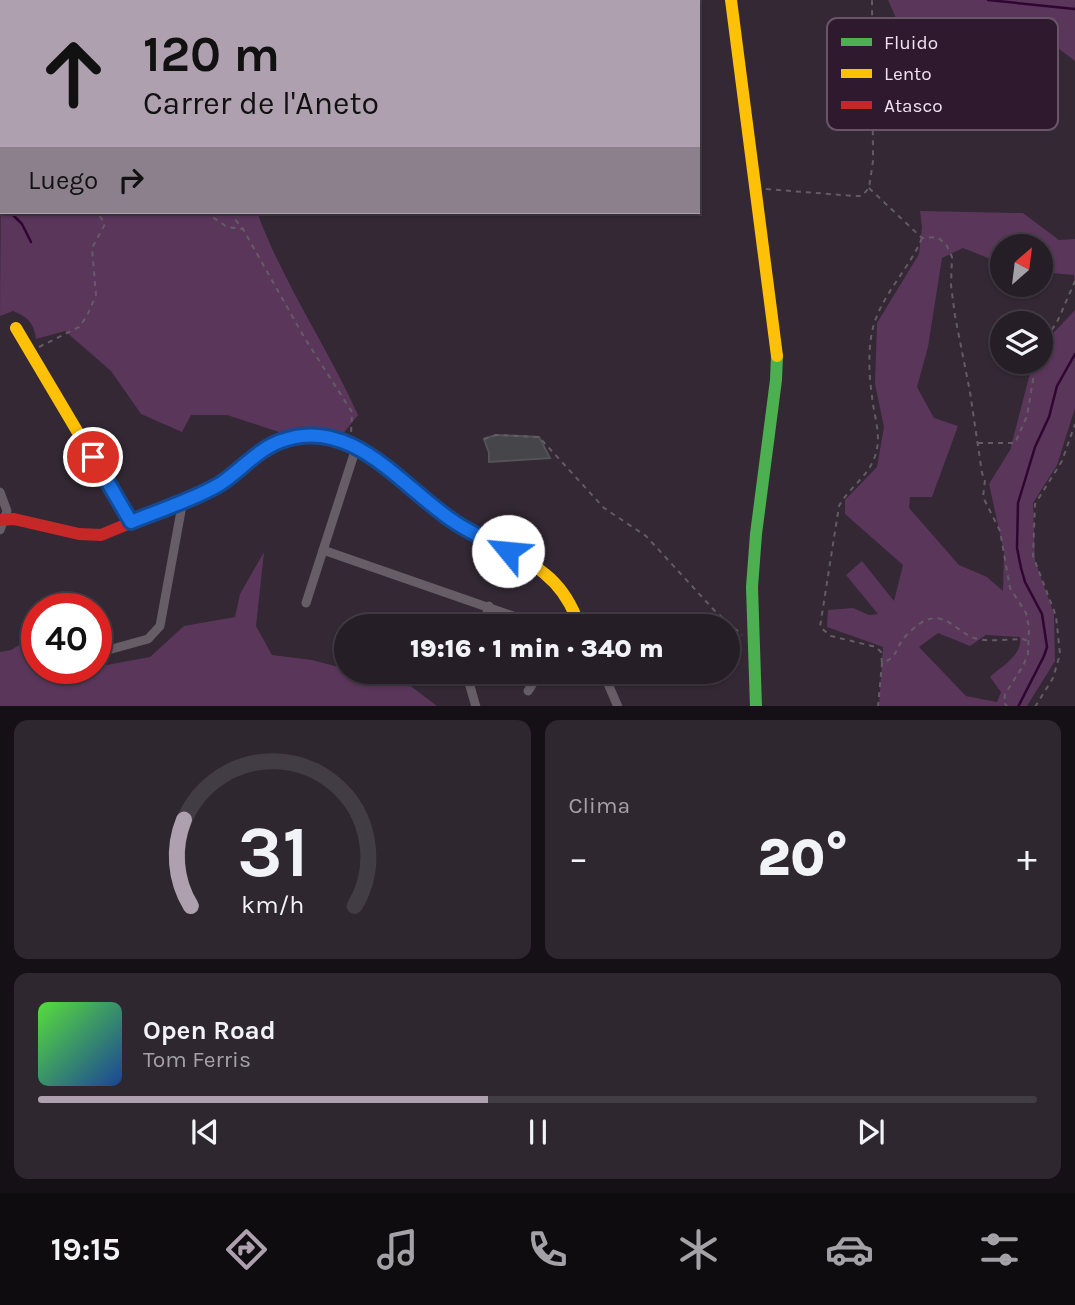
<!DOCTYPE html>
<html lang="es">
<head>
<meta charset="utf-8">
<style>
	body { margin:0; font-family:Karla,sans-serif; background:#2e272f; color:#f1f3f6; height:100vh; display:flex; flex-direction:column; font-size:26px; white-space:nowrap }
	* { box-sizing:border-box; margin:0 }
	p { font-size:23px; color:#a4a2a7 }
	.icon { flex:none; width:38px; height:38px; fill:none; stroke:currentColor; stroke-width:2; stroke-linecap:round; stroke-linejoin:round }
	.map { position:relative; height:706px; overflow:hidden }
	.panel { display:flex; flex-direction:column; gap:14px; padding:14px; background:#151015; flex:1 }
	.panel>* { flex:none }
	.guide { position:absolute; left:0px; top:0px; width:700px; height:214px; box-shadow:0 2px 5px #0004,0 0 0 2px #423c44; background:#aea0ae; color:#111; overflow:hidden }
	.needle { width:46px; rotate:28deg }
	.buttons { position:absolute; left:990px; top:234px; display:grid; gap:14px }
	.buttons a { display:grid; place-items:center; width:63px; height:63px; border-radius:50%; background:#261e27; box-shadow:0 2px 5px #0004,0 0 0 2px #423c44; font-size:35px }
	.speed { position:absolute; left:21px; top:593px; display:flex; gap:14px; font-size:35px; font-weight:700; text-align:center }
	.speed>* { display:grid; place-content:center; width:91px; height:91px; border-radius:50%; background:#261e27; box-shadow:0 2px 5px #0004,0 0 0 2px #423c44; line-height:1 }
	.speed .limit { border:10px solid #d22; background:#fff; color:#111 }
	.pin { position:absolute; display:grid; place-items:center; width:60px; height:60px; color:#fff; margin:-30px; border:4px solid #fff; border-radius:50%; box-shadow:0 2px 7px #0007 }
	.me { position:absolute; width:77px; margin:-38px; rotate:298deg; stroke-linejoin:round; filter:drop-shadow(0 0 5px #0008) }
	.turn { display:flex; align-items:center; gap:24px; height:147px; padding:0 28px; font-size:32px }
	.turn .icon { width:91px; height:91px; stroke-width:2.5 }
	.turn b { display:block; font-size:49px; line-height:60px }
	.then { display:flex; align-items:center; height:66px; padding:0 28px; background:#0003; gap:14px; font-size:26px }
	.big { font-size:52px; font-weight:800; line-height:1.1 }
	.panel .widget { flex:1; display:flex; flex-direction:column; justify-content:center; gap:10px; min-width:0; padding:0 24px; border-radius:14px; background:#2e272f }
	.panel .dial { align-items:center; gap:0 }
	.dial svg { height:182px; overflow:visible; fill:none; stroke:#423c44; stroke-width:7; stroke-linecap:round; text-anchor:middle }
	.dial text { fill:#f1f3f6; stroke:none }
	.song { display:flex; align-items:center; gap:21px }
	.cover { width:84px; height:84px; border-radius:10px; background:linear-gradient(135deg,hsl(110 70% 55%),hsl(220 70% 35%)) }
	.played { height:7px; border-radius:4px; background:linear-gradient(90deg,#aea0ae 45%,#423c44 45%) }
	.keys { display:flex; justify-content:space-around; direction:ltr }
	.heat { display:flex; justify-content:space-between; align-items:center; font-size:38px; direction:ltr }
	.panel .tiles { flex:1; display:grid; gap:14px; grid-template-columns:1fr 1fr }
	.widget:last-child { grid-column:span 2 }
	.trip { position:absolute; left:334px; top:614px; width:406px; height:70px; border-radius:35px; background:#261e27; box-shadow:0 2px 5px #0004,0 0 0 2px #423c44; font-weight:800; line-height:70px; text-align:center }
	.tab-bar { display:flex; height:112px; justify-content:space-around; align-items:center; background:#0f0c10; color:#a4a2a7 }
	.tab-bar .icon { width:49px; height:49px }
	.tab-bar .current { color:#aea0ae }
	.tab-bar b { font-size:32px; color:#f1f3f6 }
	.map>svg:first-child { display:block }
</style>
</head>
<body>
<div class="map">
<svg width="1075" height="707" viewBox="0 0 1075 707">
	<rect width="100%" height="100%" fill="#332834"/>
	<g fill="#5a365b" fill-rule="evenodd">
		<path d="M13,0H526L529,2H7Z"/>
		<path d="M888,0H1075V61L1034,30L1020,25L998,36L992,57L951,52L941,39L896,18Z"/>
		<path d="M2,3V212H257C283,283 327,346 358,415L342,435L316,429L279,432L227,415H191L182,432L141,414L111,371L65,331L36,339C34,323 28,317 13,311L0,316Z"/>
		<path d="M920,211L1023,213L1059,240L1075,239V288L1074,275L1041,272V247H1003V264L963,248L942,258L928,347L917,387L934,418L958,426L932,497H910L909,508L959,565L987,577L1003,591L1004,552L989,484L1010,450L1033,362H1041V346L1075,310V408L1057,465L1033,503L1035,561L1054,614L1055,661L1027,706H879L883,647L827,627L828,610L853,608L869,615L878,614L846,575L862,561L894,601L903,565L845,514V500L877,467L884,427L875,384L877,323L919,254L922,227ZM938,633L970,646L986,635L1020,637C1023,655 1002,666 990,677L1001,692L997,702L966,696L919,647Z"/>
		<path d="M264,552L256,626L272,655L312,660L346,669V672H360L408,684L437,706H0V652L11,650L37,634V668H96V667L150,657L184,626L235,617L240,594Z"/>
	</g>
	<g fill="none" stroke-linecap="round" stroke-linejoin="round">
		<g stroke="#300532" stroke-width="2.5">
			<path d="M269,0L271,2"/>
			<path d="M988,0L1075,9"/>
			<path d="M64,2L66,0"/>
			<path d="M280,2L281,0"/>
			<path d="M0,52L2,50"/>
			<path d="M0,200L2,202"/>
			<path d="M10,212L22,224L31,242"/>
			<path d="M1018,707L1044,656L1047,647L1042,614L1025,582L1021,568L1017,548L1018,503L1035,447L1049,417L1057,386L1075,354"/>
		</g>
	</g>
	<path fill="#45454a" stroke="#525357" stroke-width="2" d="M496,435L539,437L550,458L489,462V453L484,439Z"/>
	<g fill="none" stroke-linecap="round" stroke-linejoin="round">
		<g stroke="#645c64" stroke-width="2" stroke-dasharray="5 5" stroke-linecap="butt">
			<path d="M178,0L181,2"/>
			<path d="M37,2L39,0"/>
			<path d="M0,29L2,28"/>
			<path d="M869,188L922,238L937,237L946,244L952,257L951,285L955,316L970,392L982,473L985,480L983,497L1000,531L1010,588L1026,613L1029,628L1028,654L1023,666L1005,694L1004,703L1008,707"/>
			<path d="M766,189L854,196H862L869,188L873,161L872,0"/>
			<path d="M205,212L227,227L242,229"/>
			<path d="M229,212L243,229L304,337L352,412L351,434"/>
			<path d="M922,238C909,270 879,297 872,332C868,352 869,376 872,396C874,419 883,436 874,459C867,477 848,489 839,506L820,627L831,636L876,647L881,652L882,663C897,658 895,650 903,639C907,634 918,624 924,621C947,610 958,635 978,639C992,642 1009,639 1023,639L1030,642"/>
			<path d="M39,347L79,327L87,316L96,295L92,248L105,224L97,212"/>
			<path d="M1041,347L1058,320L1075,281"/>
			<path d="M484,439L496,435L539,437L604,508L646,536L714,610L742,635"/>
			<path d="M978,443H1015L1027,416L1036,362"/>
			<path d="M878,707L882,663"/>
			<path d="M1035,707L1053,678L1060,654L1056,616L1033,556L1035,504L1062,461L1075,424"/>
		</g>
		<g stroke="#665d66" stroke-width="9">
			<path d="M0,492L7,511L0,530"/>
			<path d="M323,550L536,624L559,626"/>
			<path d="M306,603L356,448"/>
			<path d="M483,626L489,606"/>
			<path d="M565,626L567,619L573,616L580,620L581,626"/>
			<path d="M101,652L148,639L160,626L183,500"/>
			<path d="M470,672L468,679L476,707"/>
			<path d="M603,672L618,707"/>
			<path d="M528,691L540,672"/>
		</g>
		<path stroke="#4caf50" stroke-width="12" d="M756,707L752,587L756,534L776,380L777,356"/>
		<g stroke="#ffc107" stroke-width="12">
			<path d="M731,0L777,356"/>
			<path d="M16,328L131,522"/>
			<path d="M235,473C259,456 284,434 316,436C372,439 405,490 449,518C480,538 517,550 545,574C560,586 569,600 576,617"/>
		</g>
		<path stroke="#c62828" stroke-width="12" d="M0,520L14,519L79,534L101,535L198,495L235,473"/>
	</g>
	<g fill="none" stroke-linecap="round" stroke-linejoin="round">
		<defs>
			<path id="route" d="M93,457L131,522C160,510 193,500 220,484C240,471 258,449 281,441C352,414 404,490 456,523C473,534 491,542 508,551"/>
		</defs>
		<use href="#route" stroke="#114b97" stroke-width="18"/>
		<use href="#route" stroke="#1a73e8" stroke-width="12"/>
	</g>
	<rect x="827" y="18" width="231" height="112" rx="10" fill="#2e192e" stroke="#685568" stroke-width="2"/>
	<rect x="841" y="38" width="31" height="8" fill="#4caf50"/>
	<rect x="841" y="69" width="31" height="9" fill="#ffc107"/>
	<rect x="841" y="101" width="31" height="8" fill="#c62828"/>
	<g font-size="19" fill="#f0e1f0">
		<text x="884" y="49">Fluido</text>
		<text x="884" y="80">Lento</text>
		<text x="884" y="112">Atasco</text>
	</g>
</svg>
<div class="buttons">
<a><svg class="needle" viewBox="-14 -14 28 28"><path d="M0-13l5 13h-10z" fill="#e53935"/><path d="M0 13l5-13h-10z" fill="#a4a2a7"/></svg></a>
<a><svg class="icon" aria-label="layers" viewBox="0 0 24 24"><path d="M12 4l9 5-9 5-9-5zM3 14l9 5 9-5"/></svg></a>
</div>
<div class="speed"><div class="limit">40</div></div>
<div class="pin" style="left:93px;top:457px;background:#d93025"><svg class="icon" aria-label="arrive" viewBox="0 0 24 24"><path d="M6 21V4h12l-3 4 3 4H6"/></svg></div>
<svg class="me" style="left:508px;top:551px" viewBox="-20 -20 40 40"><circle r="19" fill="#fff"/><path d="M0-13L10 11 0 6-10 11z" fill="#1a73e8"/></svg>
<div class="trip">19:16 · 1 min · 340 m</div>
<div class="guide">
<div class="turn"><svg class="icon" aria-label="ahead" viewBox="0 0 24 24"><path d="M12 20V5M6 11l6-6 6 6"/></svg><div><b>120 m</b>Carrer de l'Aneto</div></div>
<div class="then">Luego<svg class="icon" aria-label="right" viewBox="0 0 24 24"><path d="M7 20v-9h11M14 6l5 5-5 5"/></svg></div>
</div>
</div>
<section class="panel">
<div class="tiles">
<div class="widget dial"><svg viewBox="0 0 100 80">
<path d="M14 69A42 42 0 1 1 86 69"/>
<path d="M14 69A42 42 0 0 1 11 31" stroke="#aea0ae"/>
<text x="50" y="56" font-size="32" font-weight="700">31</text>
<text x="50" y="72" font-size="11">km/h</text>
</svg></div>
<div class="widget"><p>Clima</p>
<div class="heat"><a>−</a><b class="big">20°</b><a>+</a></div>
</div>
<div class="widget">
<div class="song"><i class="cover"></i><div><b>Open Road</b><p>Tom Ferris</p></div></div>
<div class="played"></div>
<div class="keys"><svg class="icon" aria-label="previous" viewBox="0 0 24 24"><path d="M18 5L8 12l10 7zM5 5v14"/></svg><svg class="icon" aria-label="pause" viewBox="0 0 24 24"><path d="M8 5v14M16 5v14"/></svg><svg class="icon" aria-label="next" viewBox="0 0 24 24"><path d="M6 5l10 7-10 7zM19 5v14"/></svg></div>
</div>
</div>
</section>
<nav class="tab-bar">
<b>19:15</b>
<svg class="icon current" aria-label="directions" viewBox="0 0 24 24"><path d="M12 3l9 9-9 9-9-9zM9 14v-3h6M13 9l2 2-2 2"/></svg>
<svg class="icon" aria-label="music" viewBox="0 0 24 24"><path d="M9 18V5l10-2v13"/><circle cx="6" cy="18" r="3"/><circle cx="16" cy="16" r="3"/></svg>
<svg class="icon" aria-label="phone" viewBox="0 0 24 24"><path d="M5 4h4l2 5-3 2q2 4 5 5l2-3 5 2v4C11 20 4 13 5 4z"/></svg>
<svg class="icon" aria-label="climate" viewBox="0 0 24 24"><path d="M12 3v18M4 7l16 10M4 17L20 7"/></svg>
<svg class="icon" aria-label="car" viewBox="0 0 24 24"><path d="M5 17H2v-5l4-1 3-4h7l3 4 3 1v5h-3M9 17h6M6 11h13"/><circle cx="7" cy="17" r="2"/><circle cx="17" cy="17" r="2"/></svg>
<svg class="icon" aria-label="filters" viewBox="0 0 24 24"><path d="M4 7h16M4 17h16"/><circle cx="9" cy="7" r="2"/><circle cx="15" cy="17" r="2"/></svg>
</nav>
</body>
</html>
